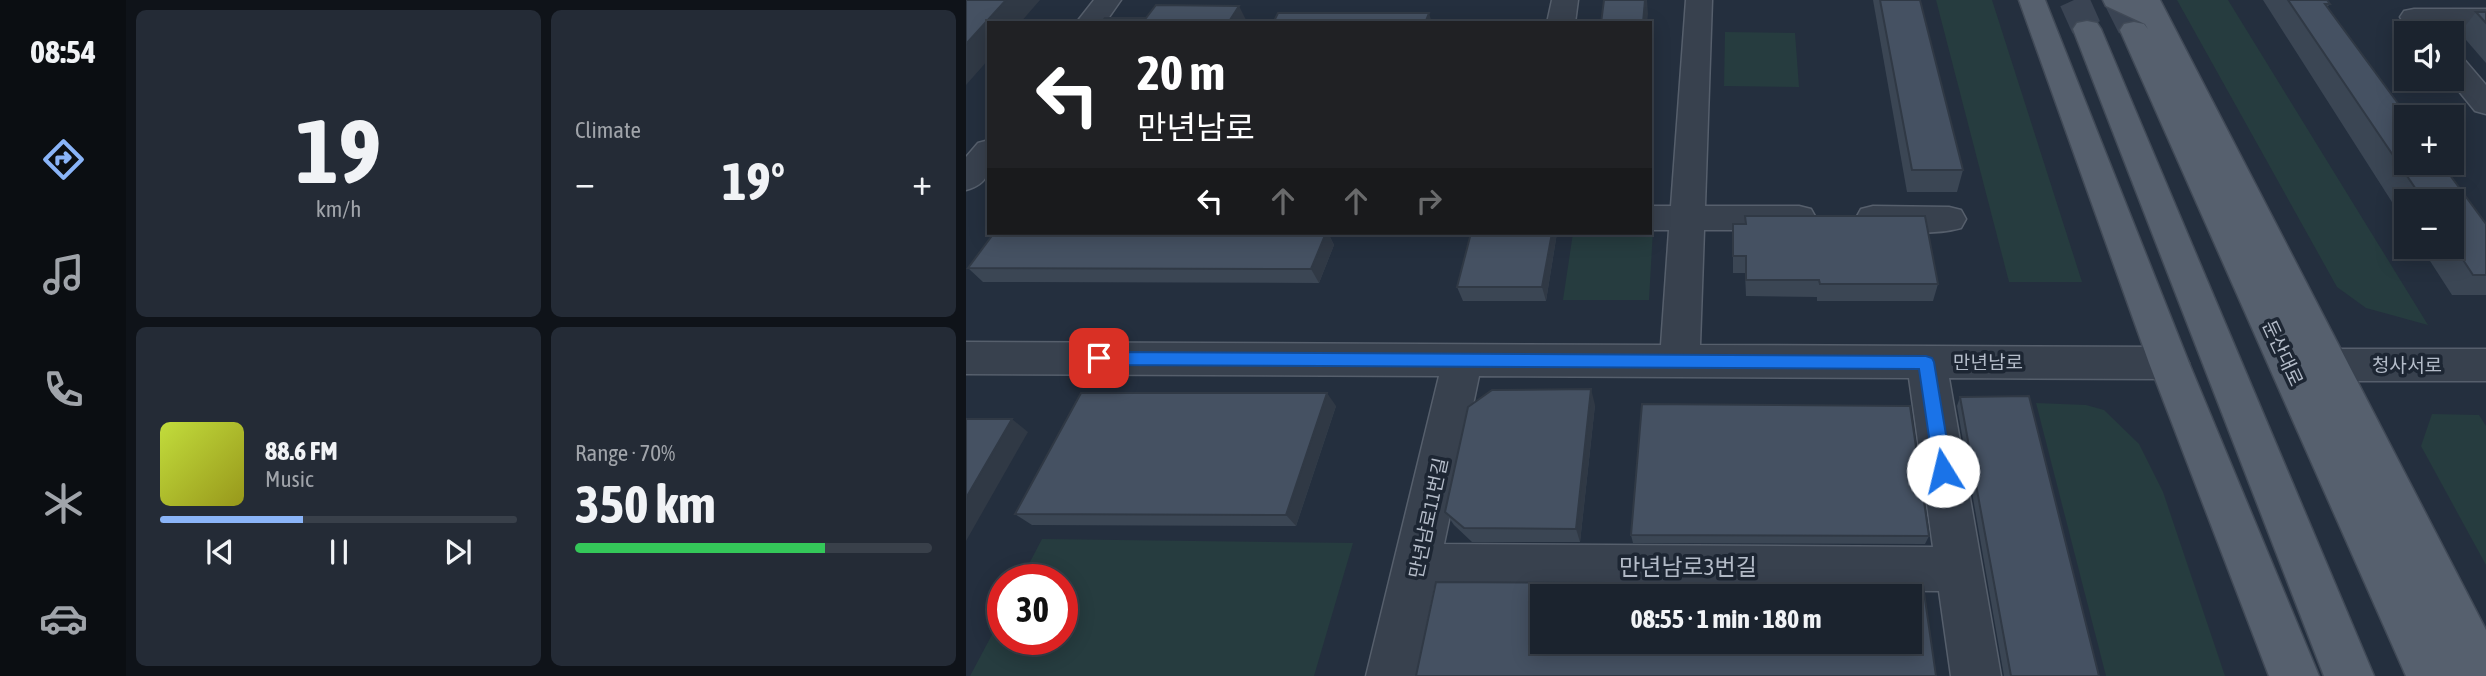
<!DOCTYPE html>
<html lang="en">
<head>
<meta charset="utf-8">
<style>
	body { margin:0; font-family:"Asap Condensed","Noto Sans KR",sans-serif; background:#242b36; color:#f1f3f6; height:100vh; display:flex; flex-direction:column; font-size:26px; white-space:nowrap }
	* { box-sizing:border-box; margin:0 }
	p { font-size:23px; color:#a0a4aa }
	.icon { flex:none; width:38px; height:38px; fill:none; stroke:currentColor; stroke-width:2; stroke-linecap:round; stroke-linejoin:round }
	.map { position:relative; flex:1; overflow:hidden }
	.drawer { display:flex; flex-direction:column; gap:10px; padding:10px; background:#0f1319; width:840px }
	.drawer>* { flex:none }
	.banner { position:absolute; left:21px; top:21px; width:665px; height:214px; border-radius:0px; box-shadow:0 4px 18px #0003,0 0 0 2px #39404a; background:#202124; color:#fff; overflow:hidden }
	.fabs { position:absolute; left:1428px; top:21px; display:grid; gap:14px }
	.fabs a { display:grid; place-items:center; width:70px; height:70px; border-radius:0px; background:#1b232e; box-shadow:0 4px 18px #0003,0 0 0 2px #39404a; font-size:35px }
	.speed { position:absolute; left:21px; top:564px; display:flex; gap:14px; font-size:35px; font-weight:700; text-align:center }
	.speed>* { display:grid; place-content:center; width:91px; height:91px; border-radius:50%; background:#1b232e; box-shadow:0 4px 18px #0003,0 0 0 2px #39404a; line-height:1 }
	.speed .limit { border:10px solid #d22; background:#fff; color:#111 }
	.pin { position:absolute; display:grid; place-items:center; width:60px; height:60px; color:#fff; margin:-30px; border-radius:14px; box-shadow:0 4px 10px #0006 }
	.me { position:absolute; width:77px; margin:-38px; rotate:351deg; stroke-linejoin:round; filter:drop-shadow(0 0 5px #0008) }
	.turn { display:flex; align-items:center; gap:24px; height:147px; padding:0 35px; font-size:32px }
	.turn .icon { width:91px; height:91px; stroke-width:2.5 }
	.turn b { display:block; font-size:49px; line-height:60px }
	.lanes { display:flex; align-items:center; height:66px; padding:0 35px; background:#0003; justify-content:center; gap:35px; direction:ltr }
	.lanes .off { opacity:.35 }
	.big { font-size:52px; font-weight:700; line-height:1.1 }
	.drawer .card { flex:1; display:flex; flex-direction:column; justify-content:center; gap:10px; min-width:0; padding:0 24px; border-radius:10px; background:#242b36 }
	.drawer .dial { align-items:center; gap:0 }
	.dial b { font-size:91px; line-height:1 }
	.song { display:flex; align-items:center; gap:21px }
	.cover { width:84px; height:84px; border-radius:10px; background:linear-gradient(135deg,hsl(70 70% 55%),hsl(60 70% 35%)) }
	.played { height:7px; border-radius:4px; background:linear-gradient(90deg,#8ab4f8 40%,#39404a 40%) }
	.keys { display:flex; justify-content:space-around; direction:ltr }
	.heat { display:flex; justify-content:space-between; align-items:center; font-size:38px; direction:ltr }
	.charge { height:10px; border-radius:5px; background:linear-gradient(90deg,#34c759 70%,#39404a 0) }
	.drawer .tiles { flex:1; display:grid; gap:10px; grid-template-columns:repeat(2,1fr) }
	.trip { position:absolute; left:564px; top:584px; width:392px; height:70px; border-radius:0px; background:#1b232e; box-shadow:0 4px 18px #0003,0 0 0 2px #39404a; font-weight:700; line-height:70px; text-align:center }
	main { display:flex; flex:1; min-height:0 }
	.tab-bar { display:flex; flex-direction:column; width:126px; justify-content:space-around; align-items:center; background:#0b0e12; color:#a0a4aa }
	.tab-bar .icon { width:49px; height:49px }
	.tab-bar .current { color:#8ab4f8 }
	.tab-bar b { font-size:32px; color:#f1f3f6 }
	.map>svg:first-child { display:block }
</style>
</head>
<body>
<main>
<nav class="tab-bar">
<b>08:54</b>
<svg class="icon current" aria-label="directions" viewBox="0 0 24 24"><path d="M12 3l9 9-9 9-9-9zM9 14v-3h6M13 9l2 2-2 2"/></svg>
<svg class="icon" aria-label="music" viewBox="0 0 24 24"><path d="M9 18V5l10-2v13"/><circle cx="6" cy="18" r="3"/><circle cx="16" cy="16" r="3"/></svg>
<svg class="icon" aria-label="phone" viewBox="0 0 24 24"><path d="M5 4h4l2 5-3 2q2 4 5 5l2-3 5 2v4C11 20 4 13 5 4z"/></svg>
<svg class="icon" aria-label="climate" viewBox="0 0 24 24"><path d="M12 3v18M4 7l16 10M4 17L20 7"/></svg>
<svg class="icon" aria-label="car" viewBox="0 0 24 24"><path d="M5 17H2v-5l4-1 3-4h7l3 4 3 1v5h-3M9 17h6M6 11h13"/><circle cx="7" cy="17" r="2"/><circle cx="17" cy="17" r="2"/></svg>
</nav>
<section class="drawer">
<div class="tiles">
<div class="card dial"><b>19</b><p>km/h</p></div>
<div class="card"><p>Climate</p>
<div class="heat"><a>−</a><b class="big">19°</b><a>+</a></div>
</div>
<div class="card">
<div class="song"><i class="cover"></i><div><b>88.6 FM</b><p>Music</p></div></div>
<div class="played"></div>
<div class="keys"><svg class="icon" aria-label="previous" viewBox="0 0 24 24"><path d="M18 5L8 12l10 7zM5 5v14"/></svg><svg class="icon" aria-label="pause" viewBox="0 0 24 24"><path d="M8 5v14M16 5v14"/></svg><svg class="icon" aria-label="next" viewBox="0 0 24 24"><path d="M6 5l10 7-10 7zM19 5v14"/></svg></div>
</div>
<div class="card"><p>Range · 70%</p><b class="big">350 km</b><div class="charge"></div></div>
</div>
</section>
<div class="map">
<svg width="1520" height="676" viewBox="0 0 1520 676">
	<rect width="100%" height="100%" fill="#242f3e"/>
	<g fill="#263c3f">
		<path d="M970,0H1026L1116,282H1043Z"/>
		<path d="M1211,0H1262L1462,325L1400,308L1371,287Z"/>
		<path d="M759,32L829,33L833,87L758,86Z"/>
		<path d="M684,230H687L683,300H597L607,233H684Z"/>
		<path d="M1070,403L1120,405L1138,410L1173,444L1197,492L1259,676H1140Z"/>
		<path d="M1466,414L1513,415L1520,426V565L1455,446Z"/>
		<path d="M76,539L387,543L348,676H4L37,614V639H96V579H55Z"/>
	</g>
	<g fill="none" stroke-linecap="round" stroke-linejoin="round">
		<g stroke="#3a4453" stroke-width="30" stroke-dasharray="30 15" stroke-linecap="butt">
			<path d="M1108,0L1121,29"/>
			<path d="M1153,0L1168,30"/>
		</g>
		<defs>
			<g id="minor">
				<path d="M128,0H155L139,23H110Z"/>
				<path d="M586,0H612L609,23H581Z"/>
				<path d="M720,0H746L739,206H833L845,209L850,218L845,227L833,230H738L734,345L1203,347L1217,352L1223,363L1217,374L1203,379L983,378L1035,676H985L973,591L468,588L450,676H400L473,376L0,374V342L695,345L703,230H684V206H705ZM513,376L943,378L967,547L478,544Z"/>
				<path d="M1448,9H1520V25H1448L1438,23L1434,17L1438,11Z"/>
				<path d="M1486,54L1496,57L1520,85V114L1509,111L1483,79H1486Z"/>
				<path d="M23,140C23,164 28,183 0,190V157L12,143Z"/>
				<path d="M907,206L983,207L995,210L1000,219L995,228C971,235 919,234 895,227L890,218L895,209Z"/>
				<path d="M1362,349H1520V381H1362L1348,376L1342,365L1348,354Z"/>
			</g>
			<g id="major">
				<path d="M1053,0H1079L1223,363L1353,676H1303L1183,363Z"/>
				<path d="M1137,0H1194L1520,630V676H1440L1154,30L1158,24L1168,22L1178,24L1182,29L1179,24L1140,6Z"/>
				<path d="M1121,21L1131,23L1135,29L1408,676H1358L1107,29L1111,23Z"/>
			</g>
		</defs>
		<use href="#minor" stroke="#565f6c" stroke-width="3"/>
		<use href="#major" stroke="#414a57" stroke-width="3"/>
		<use href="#minor" fill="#38414e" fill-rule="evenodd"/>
		<use href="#major" fill="#56606e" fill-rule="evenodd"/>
	</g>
	<g fill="#3b4654">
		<path d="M907,0H954L997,170L991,192H941Z"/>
		<path d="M1297,0H1361L1364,4L1361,7L1520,224V295H1486L1455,247H1486V201H1440V224Z"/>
		<path d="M1510,12H1520V63L1494,33Z"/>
		<path d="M767,224L972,284L967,301H851V297L780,296L779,273H767Z"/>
		<path d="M28,233H362L368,245L353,283L17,282L2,268Z"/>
		<path d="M505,233H591L580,301H497L491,287Z"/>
		<path d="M994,397L1133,676H1038L991,406Z"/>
		<path d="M629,405L614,542H506L488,525L479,512Z"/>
		<path d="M370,406L330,526L66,525L49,514Z"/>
		<path d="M665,535L963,536L959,544L667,543Z"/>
	</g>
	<g fill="#303945">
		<path d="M40,0H74L54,23H23V59L0,85V44Z"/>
		<path d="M679,0H681L682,14L681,23H677Z"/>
		<path d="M273,6L280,20L278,23H262Z"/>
		<path d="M463,13L466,23H459Z"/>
		<path d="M360,233H362L368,245L353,283L345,269Z"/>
		<path d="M586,233H591L580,301L576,287Z"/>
		<path d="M625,389L629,405L614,542L610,529Z"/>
		<path d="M361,393L370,406L330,526L320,515Z"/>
		<path d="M46,419L62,432L0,541V498Z"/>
	</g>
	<g fill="#455162" stroke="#303945" stroke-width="2" fill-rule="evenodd">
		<path d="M0,0H40L0,44Z"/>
		<path d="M638,0H679L677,23H635Z"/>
		<path d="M914,0H954L997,170H946Z"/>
		<path d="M1322,0H1361L1364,4H1359L1442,117H1440V163H1475L1520,224V275H1507L1486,243V201H1458Z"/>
		<path d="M190,5L273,6L262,23H135L139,18H180Z"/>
		<path d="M1510,12H1520V23Z"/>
		<path d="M312,13H463L459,23H307Z"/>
		<path d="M779,216H959L972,284H854L853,280H780V256H767V224H780Z"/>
		<path d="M28,233H360L345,269L2,268Z"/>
		<path d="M505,233H586L576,287H491Z"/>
		<path d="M625,389L610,529L498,528L479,512L502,407L526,390Z"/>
		<path d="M115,393H361L320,515L49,514Z"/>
		<path d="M1063,396L1133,676H1045L994,397Z"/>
		<path d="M676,404L944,406L963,536L665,535Z"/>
		<path d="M0,419H46L0,498Z"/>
		<path d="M470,582L957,585L970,676H450ZM576,597H943V642H576Z"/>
	</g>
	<path fill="#1a73e8" stroke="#114b97" stroke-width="2" d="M133,352L960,356L966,358L968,362L986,471L984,477L977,479L971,477L968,471L953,369L133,365L127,363L125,358L127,354Z"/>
	<g text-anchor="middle" stroke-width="7" stroke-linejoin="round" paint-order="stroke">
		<g font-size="19" fill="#b4bcc9" stroke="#1d2633">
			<text transform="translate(1317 353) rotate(65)" y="7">둔산대로</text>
			<text x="1022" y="369">만년남로</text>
			<text x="1441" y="372">청사서로</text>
			<text transform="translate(462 518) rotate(-78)" y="7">만년남로11번길</text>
		</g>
		<g font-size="23" fill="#b4bcc9" stroke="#1d2633">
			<text x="722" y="575">만년남로3번길</text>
		</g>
	</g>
</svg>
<div class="fabs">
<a><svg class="icon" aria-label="sound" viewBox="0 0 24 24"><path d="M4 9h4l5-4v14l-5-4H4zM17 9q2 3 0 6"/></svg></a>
<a>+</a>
<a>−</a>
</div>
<div class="speed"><div class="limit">30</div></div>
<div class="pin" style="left:133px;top:358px;background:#d93025"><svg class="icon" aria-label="arrive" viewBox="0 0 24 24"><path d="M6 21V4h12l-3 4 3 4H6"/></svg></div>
<svg class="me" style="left:977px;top:471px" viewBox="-20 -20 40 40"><circle r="19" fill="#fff"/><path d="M0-13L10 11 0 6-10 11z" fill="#1a73e8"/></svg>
<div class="trip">08:55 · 1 min · 180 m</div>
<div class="banner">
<div class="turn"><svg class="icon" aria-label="left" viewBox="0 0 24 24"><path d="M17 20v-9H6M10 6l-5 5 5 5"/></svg><div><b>20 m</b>만년남로</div></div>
<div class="lanes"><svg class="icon" aria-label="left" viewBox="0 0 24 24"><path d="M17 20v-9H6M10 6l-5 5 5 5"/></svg><svg class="icon off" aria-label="ahead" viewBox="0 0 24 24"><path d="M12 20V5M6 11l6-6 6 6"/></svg><svg class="icon off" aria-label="ahead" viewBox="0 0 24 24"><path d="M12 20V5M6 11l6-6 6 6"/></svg><svg class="icon off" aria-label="right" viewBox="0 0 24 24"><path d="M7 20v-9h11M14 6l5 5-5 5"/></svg></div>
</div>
</div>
</main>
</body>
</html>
